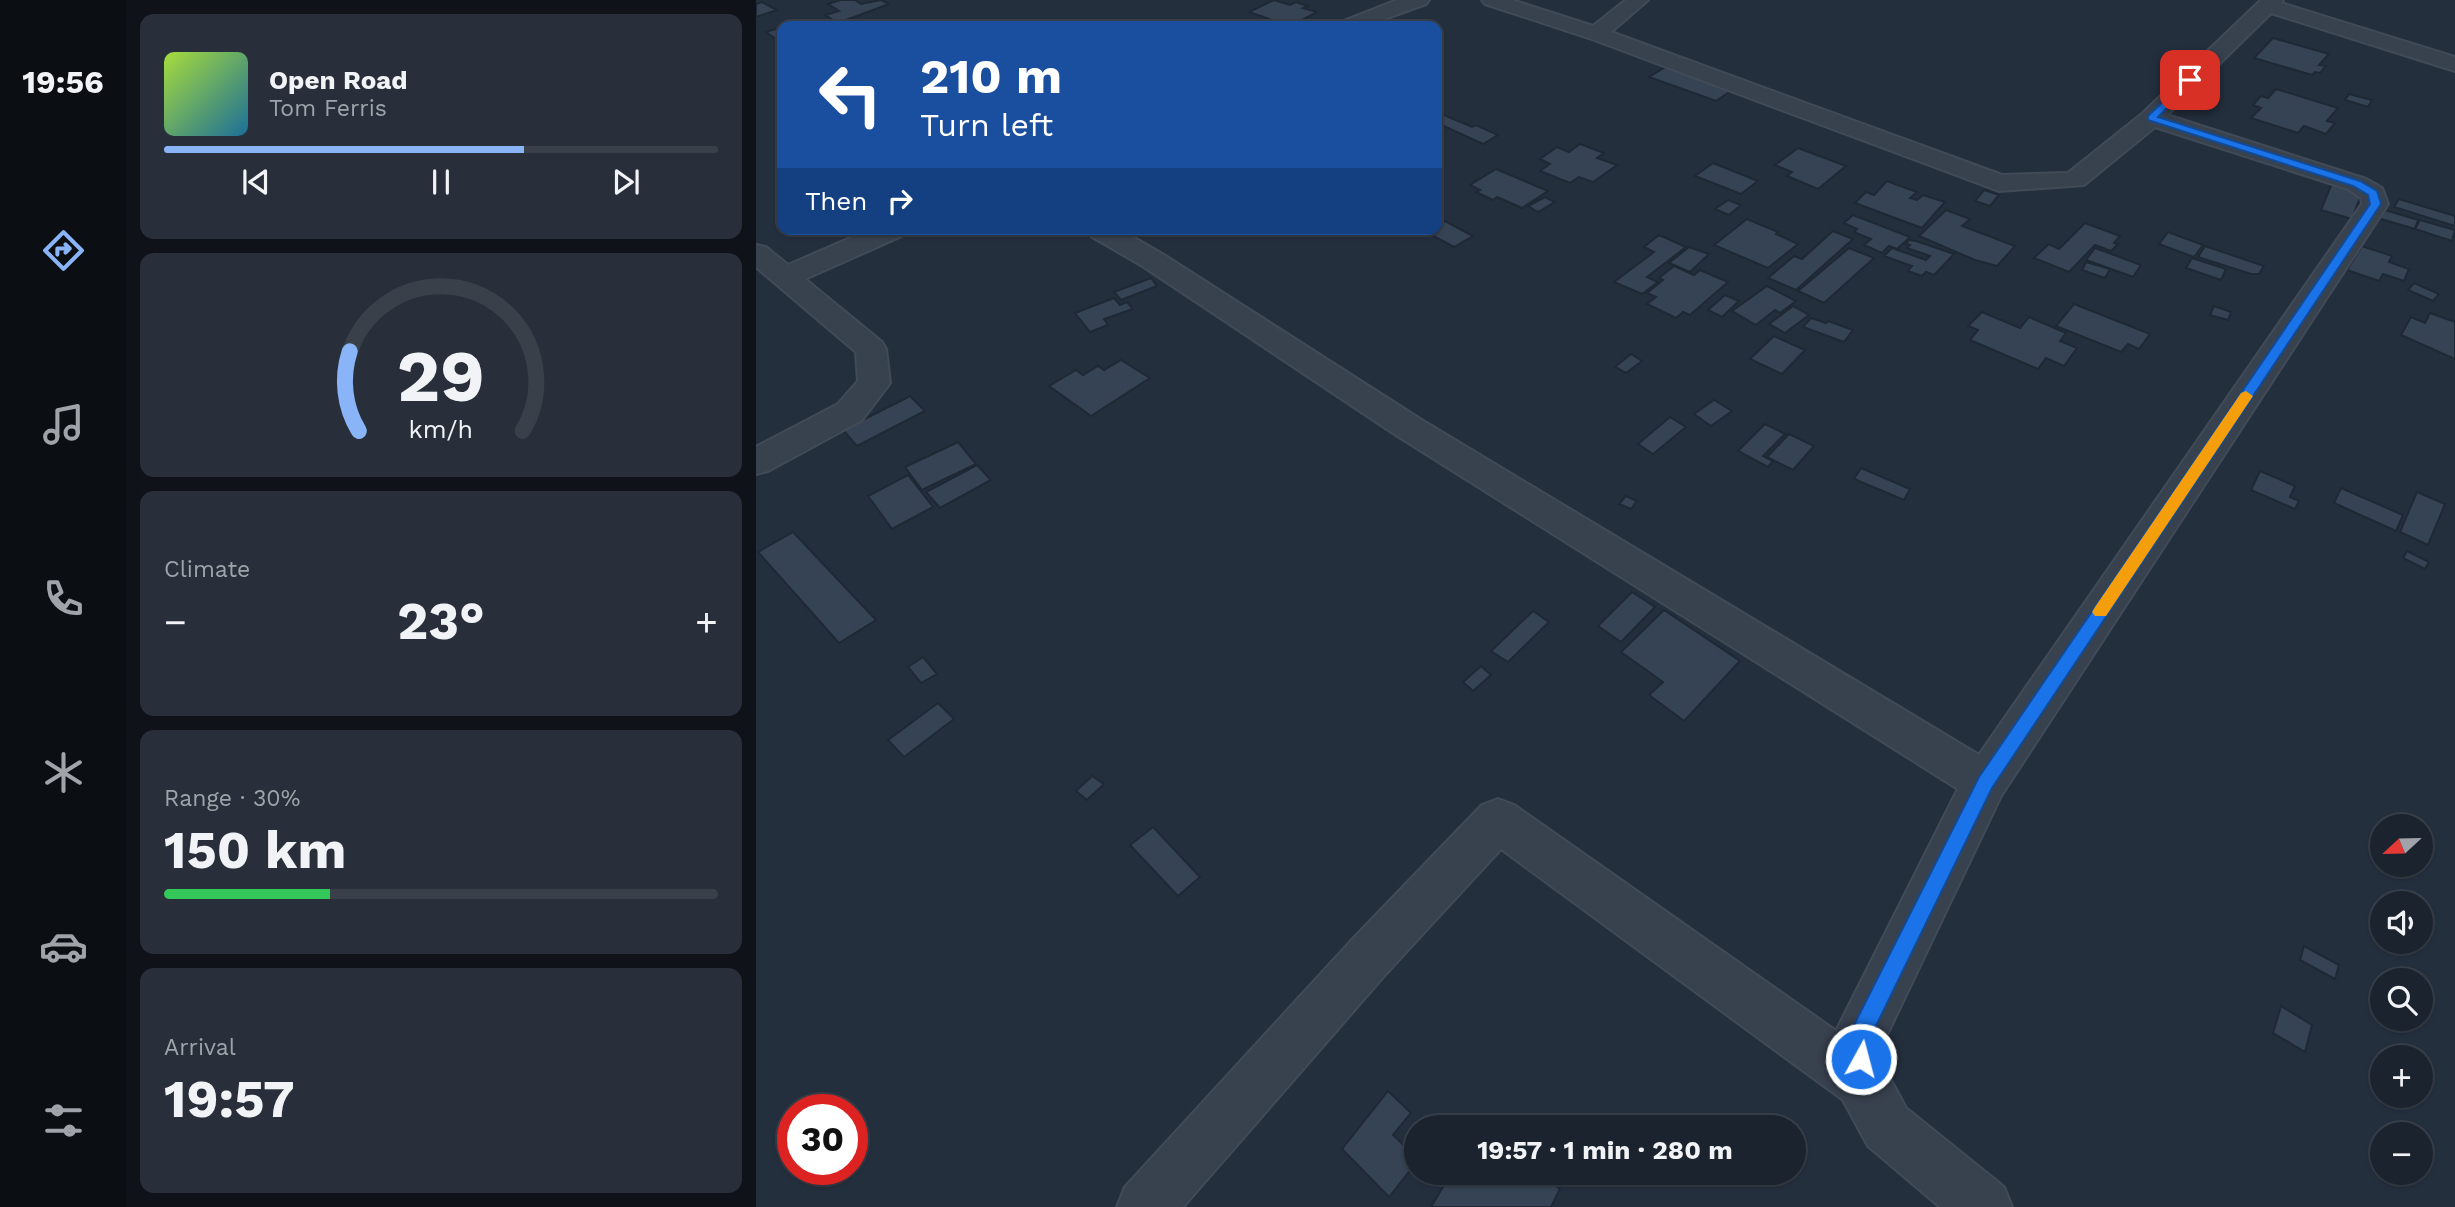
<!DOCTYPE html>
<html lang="en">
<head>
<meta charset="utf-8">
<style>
	body { margin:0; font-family:"Work Sans",sans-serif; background:#282f3a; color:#f1f3f6; height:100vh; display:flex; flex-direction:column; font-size:26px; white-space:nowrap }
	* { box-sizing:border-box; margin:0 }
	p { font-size:23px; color:#a0a4aa }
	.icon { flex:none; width:38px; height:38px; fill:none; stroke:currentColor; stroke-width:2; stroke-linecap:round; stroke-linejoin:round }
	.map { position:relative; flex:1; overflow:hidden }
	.drawer { display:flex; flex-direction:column; gap:14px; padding:14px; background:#0f1319; width:630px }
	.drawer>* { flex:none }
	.top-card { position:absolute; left:21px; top:21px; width:665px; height:214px; border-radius:14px; box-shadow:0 2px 5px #0004,0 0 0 2px #39404a; background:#1a4fa0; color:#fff; overflow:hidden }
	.needle { width:46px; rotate:248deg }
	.buttons { position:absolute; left:1614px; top:814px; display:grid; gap:14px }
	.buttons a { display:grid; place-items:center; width:63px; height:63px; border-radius:50%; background:#1b232e; box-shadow:0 2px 5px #0004,0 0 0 2px #39404a; font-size:35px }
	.speed { position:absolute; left:21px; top:1094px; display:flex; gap:14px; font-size:35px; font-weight:700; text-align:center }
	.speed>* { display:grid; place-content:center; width:91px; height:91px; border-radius:50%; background:#1b232e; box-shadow:0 2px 5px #0004,0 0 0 2px #39404a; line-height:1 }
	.speed .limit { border:10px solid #d22; background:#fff; color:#111 }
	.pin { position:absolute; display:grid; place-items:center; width:60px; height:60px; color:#fff; margin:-30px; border-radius:14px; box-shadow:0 4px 10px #0006 }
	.me { position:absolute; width:77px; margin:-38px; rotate:7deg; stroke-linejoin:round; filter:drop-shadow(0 0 5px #0008) }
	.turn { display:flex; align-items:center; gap:24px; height:147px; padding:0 28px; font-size:32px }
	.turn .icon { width:91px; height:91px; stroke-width:2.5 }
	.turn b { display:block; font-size:49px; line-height:60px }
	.then { display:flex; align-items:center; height:66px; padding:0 28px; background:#0003; gap:14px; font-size:26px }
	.big { font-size:52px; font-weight:700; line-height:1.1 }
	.drawer .tile { flex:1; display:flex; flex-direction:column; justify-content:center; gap:10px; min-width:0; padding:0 24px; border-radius:14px; background:#282f3a }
	.drawer .dial { align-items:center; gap:0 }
	.dial svg { height:182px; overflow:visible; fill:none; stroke:#39404a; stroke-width:7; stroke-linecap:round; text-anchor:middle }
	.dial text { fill:#f1f3f6; stroke:none }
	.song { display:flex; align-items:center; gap:21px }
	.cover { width:84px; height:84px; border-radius:10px; background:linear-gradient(135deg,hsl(80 70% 55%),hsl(200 70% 35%)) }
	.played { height:7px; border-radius:4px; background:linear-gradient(90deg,#8ab4f8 65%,#39404a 65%) }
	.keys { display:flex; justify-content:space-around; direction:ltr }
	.heat { display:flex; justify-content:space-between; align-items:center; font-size:38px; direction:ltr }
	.charge { height:10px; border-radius:5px; background:linear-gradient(90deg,#34c759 30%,#39404a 0) }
	.trip { position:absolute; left:648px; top:1115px; width:402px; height:70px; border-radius:35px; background:#1b232e; box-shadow:0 2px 5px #0004,0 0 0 2px #39404a; font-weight:700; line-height:70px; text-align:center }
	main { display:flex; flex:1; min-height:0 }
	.dock { display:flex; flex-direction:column; width:126px; justify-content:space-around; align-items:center; background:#0b0e12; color:#a0a4aa }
	.dock .icon { width:49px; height:49px }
	.dock .active { color:#8ab4f8 }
	.dock b { font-size:32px; color:#f1f3f6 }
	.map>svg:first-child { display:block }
</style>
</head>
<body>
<main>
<nav class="dock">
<b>19:56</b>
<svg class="icon active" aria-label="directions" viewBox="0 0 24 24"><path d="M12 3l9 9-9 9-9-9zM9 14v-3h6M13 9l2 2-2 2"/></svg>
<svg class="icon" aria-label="music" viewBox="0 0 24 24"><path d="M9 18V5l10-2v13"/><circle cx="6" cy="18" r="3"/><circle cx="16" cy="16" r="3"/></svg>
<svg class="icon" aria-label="phone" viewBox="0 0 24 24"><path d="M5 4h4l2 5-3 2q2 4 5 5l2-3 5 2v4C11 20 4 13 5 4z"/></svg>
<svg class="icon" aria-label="climate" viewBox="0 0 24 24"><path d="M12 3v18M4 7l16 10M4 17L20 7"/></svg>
<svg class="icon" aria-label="car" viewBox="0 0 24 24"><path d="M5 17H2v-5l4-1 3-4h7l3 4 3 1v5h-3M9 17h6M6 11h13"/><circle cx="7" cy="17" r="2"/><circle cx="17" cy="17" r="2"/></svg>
<svg class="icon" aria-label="filters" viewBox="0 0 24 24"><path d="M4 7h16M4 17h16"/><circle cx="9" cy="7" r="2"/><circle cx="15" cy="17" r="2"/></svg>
</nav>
<section class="drawer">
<div class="tile">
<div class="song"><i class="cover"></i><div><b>Open Road</b><p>Tom Ferris</p></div></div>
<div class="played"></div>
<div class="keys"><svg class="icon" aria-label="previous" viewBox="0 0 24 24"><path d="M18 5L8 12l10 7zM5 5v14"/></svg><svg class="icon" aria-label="pause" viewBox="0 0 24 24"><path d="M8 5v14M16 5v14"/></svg><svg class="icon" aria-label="next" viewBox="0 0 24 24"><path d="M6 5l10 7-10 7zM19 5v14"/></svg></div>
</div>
<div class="tile dial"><svg viewBox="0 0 100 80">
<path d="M14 69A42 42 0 1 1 86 69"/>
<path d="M14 69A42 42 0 0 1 10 34" stroke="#8ab4f8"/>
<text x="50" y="56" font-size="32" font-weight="700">29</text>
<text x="50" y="72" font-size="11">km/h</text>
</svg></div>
<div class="tile"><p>Climate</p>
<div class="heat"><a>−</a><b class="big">23°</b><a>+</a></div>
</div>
<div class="tile"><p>Range · 30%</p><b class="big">150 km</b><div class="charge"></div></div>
<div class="tile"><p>Arrival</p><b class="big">19:57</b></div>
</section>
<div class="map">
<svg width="1699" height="1207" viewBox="0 0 1699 1207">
	<rect width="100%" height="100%" fill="#242f3e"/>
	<g fill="#364354" stroke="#1f2835" stroke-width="2">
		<path d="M84,0H99L105,4L125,0L133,4L82,23L69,15L83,11L72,4Z"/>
		<path d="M518,0L534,5L540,2L552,6L547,8L561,12L535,26H518L509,23L516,20L493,12Z"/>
		<path d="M6,2L21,10L0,17V4Z"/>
		<path d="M26,27V40L23,41L10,32Z"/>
		<path d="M1517,38L1573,54L1563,65L1570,66L1564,73L1559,72L1556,75L1498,58Z"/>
		<path d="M913,65L979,88L960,101L893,77Z"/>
		<path d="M1446,78L1461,84L1449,92L1434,87Z"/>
		<path d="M1520,89L1582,108L1571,121L1579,123L1570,134L1548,126L1542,133L1495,118L1505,108L1497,105L1505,96L1512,98Z"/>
		<path d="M1593,94L1616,100L1612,107L1589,100Z"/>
		<path d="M681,112L716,127L720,125L742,135L727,144L681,123Z"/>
		<path d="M824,144L848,153L841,158L861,165L837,182L823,177L814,183L784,171L794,164L784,159L801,147L813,152Z"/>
		<path d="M1042,148L1090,166L1062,189L1031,176L1036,172L1019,165Z"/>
		<path d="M957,163L1002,181L985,194L939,176Z"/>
		<path d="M740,169L792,191L766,208L741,197L737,200L720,192L724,190L714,185Z"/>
		<path d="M1131,181L1161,192L1154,198L1161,200L1167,195L1189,202L1166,228L1099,203L1110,192L1118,195Z"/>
		<path d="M1576,183L1606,192L1596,219L1565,210Z"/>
		<path d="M1228,190L1243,195L1234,206L1219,201Z"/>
		<path d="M789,197L799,202L782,212L772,206Z"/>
		<path d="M1643,199L1699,216V226L1638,207Z"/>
		<path d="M972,200L985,205L973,215L959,209Z"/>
		<path d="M1622,208L1662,220L1659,229L1618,217Z"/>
		<path d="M1190,210L1214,219L1206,226L1259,246L1241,266L1219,260L1163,236Z"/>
		<path d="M1097,215L1154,237L1141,249L1133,246L1126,253L1108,245L1115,239L1098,232L1101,229L1088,223Z"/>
		<path d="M991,219L1022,232L1020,234L1042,244L1012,268L958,245Z"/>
		<path d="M1664,220L1699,230L1696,241L1659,229Z"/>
		<path d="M689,221L717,236L698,247L670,232L681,229V226Z"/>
		<path d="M1329,223L1364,236L1358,243L1362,244L1355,251L1339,245L1313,272L1278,258L1293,244L1303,249Z"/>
		<path d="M1077,231L1097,239L1040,290L1012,278L1038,256L1046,259Z"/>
		<path d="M1412,232L1447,245L1438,257L1403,244Z"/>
		<path d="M903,235L930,247L891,277L902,282L886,294L858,282L898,252L888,247Z"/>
		<path d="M1153,240L1160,241L1198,254L1178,275L1170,272L1166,276L1152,271L1156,266L1128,256L1136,248L1170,260L1174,256L1151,248L1154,245L1150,244Z"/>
		<path d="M1449,246L1508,266L1503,274H1495L1442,257Z"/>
		<path d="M1606,246L1636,256L1633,262L1653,269L1648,281L1627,274L1623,281L1591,270Z"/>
		<path d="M933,247L953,254L934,272L913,263Z"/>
		<path d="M1093,248L1118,258L1068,303L1042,291Z"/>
		<path d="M1339,248L1385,265L1377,277L1330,260Z"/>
		<path d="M1436,258L1470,269L1465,280L1430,268Z"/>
		<path d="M1330,262L1354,269L1349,278L1326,270Z"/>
		<path d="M918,266L938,275L944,270L972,282L934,315L927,312L920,318L891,304L900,297L891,293L907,280L903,278Z"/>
		<path d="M395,278L401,286L365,300L358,292Z"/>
		<path d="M1658,283L1683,294L1677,301L1652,290Z"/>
		<path d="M1011,286L1040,301L1024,313L1019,310L1000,325L976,311Z"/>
		<path d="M969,295L983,301L966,317L952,310Z"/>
		<path d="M358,298L364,305L371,302L377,309L348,319L352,325L334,332L319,313Z"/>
		<path d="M1318,304L1394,334L1383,349L1372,344L1365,352L1300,326Z"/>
		<path d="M1037,306L1053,315L1029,333L1013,324Z"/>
		<path d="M1458,306L1475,312L1472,320L1454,315Z"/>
		<path d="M1226,312L1264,328L1273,317L1310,333L1304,341L1321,348L1308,366L1290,358L1282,369L1214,340L1222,330L1212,326Z"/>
		<path d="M1674,313L1699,322V359L1645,335L1655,317L1669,323Z"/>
		<path d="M1055,318L1070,323L1072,321L1097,330L1088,342L1047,327Z"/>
		<path d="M1018,336L1049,350L1026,374L994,359Z"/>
		<path d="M875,354L886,361L870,373L859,367Z"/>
		<path d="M365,360L394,378L335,416L293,386L320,370L327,375L342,366L348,370Z"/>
		<path d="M154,396L169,411L101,446L87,430Z"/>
		<path d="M958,400L976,411L955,426L938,414Z"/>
		<path d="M914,417L930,427L897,454L882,444Z"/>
		<path d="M1009,424L1029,434L1007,456L1017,461L1012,467L982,451Z"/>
		<path d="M1033,434L1058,446L1037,470L1011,457Z"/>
		<path d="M202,442L220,464L166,490L149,467Z"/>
		<path d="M221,465L235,480L184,508L170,492Z"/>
		<path d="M1105,468L1154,489L1148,500L1098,479Z"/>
		<path d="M1504,471L1539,486L1534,497L1543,501L1539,509L1495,490Z"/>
		<path d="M152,475L177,507L136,529L112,496Z"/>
		<path d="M1585,488L1647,515L1640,531L1578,503Z"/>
		<path d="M1661,492L1689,504L1672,545L1644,532Z"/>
		<path d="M870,496L881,501L875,509L863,504Z"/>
		<path d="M37,532L120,620L83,643L2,552Z"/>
		<path d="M1651,551L1673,562L1669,569L1647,558Z"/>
		<path d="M876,592L899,607L865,642L842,626Z"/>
		<path d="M908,610L984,661L928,721L893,695L907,682L865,652Z"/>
		<path d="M777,611L793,622L752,662L735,651Z"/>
		<path d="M167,657L181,674L165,683L152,667Z"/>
		<path d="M725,666L735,675L717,691L707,682Z"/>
		<path d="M182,703L198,719L148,757L132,740Z"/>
		<path d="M336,776L348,784L331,800L320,791Z"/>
		<path d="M397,827L444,877L422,896L374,845Z"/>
		<path d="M1548,946L1583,965L1579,979L1544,960Z"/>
		<path d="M1525,1006L1556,1025L1549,1052L1517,1033Z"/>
		<path d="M632,1091L655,1113L637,1135L660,1157V1163L633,1197L586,1149Z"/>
		<path d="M696,1172H790L788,1177L804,1189L795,1207H675Z"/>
	</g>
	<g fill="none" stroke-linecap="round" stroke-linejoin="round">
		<defs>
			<g id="minor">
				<path d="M641,0H673L670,4L609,26H582L585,22Z"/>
				<path d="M726,0H756L837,26L870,0H892L855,32L1246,175L1312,173L1387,113L1505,0H1527L1525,3L1699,57V71L1515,13L1411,115L1610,179L1626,188L1632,204L1245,796L1129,1039L1132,1075L1150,1108L1248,1187L1256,1207H1184L1112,1146L1087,1100L745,849L628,976L427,1207H361L369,1187L594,942L726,805L742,799L758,805L1080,1031L1202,789L640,435L388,267L333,235L330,229H363L408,255L664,419L1223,755L1606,204L1605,198L1592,189L1399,127L1328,185L1243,191L833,38L729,4Z"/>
				<path d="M115,229H151L148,235L49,279L126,342L130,349L134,383L106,420L12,471L0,474V447L82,404L102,381L100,352L0,267V245L10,247L32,265Z"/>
			</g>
		</defs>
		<use href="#minor" stroke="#414a57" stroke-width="4"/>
		<use href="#minor" fill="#38414e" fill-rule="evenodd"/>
	</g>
	<path fill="#1a73e8" stroke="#114b97" stroke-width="2" d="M1431,79L1439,80L1402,117L1604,181L1621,191L1625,204L1236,788L1114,1038L1116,1059L1112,1066L1105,1070L1097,1066L1092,1037L1223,777L1614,204L1612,195L1597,186L1392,120V116Z"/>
	<path fill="#f59e0b" d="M1490,391L1497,396L1495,399L1350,616H1339L1336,612L1339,607L1485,393Z"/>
</svg>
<div class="buttons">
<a><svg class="needle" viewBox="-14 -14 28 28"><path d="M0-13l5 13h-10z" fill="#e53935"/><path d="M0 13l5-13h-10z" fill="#a0a4aa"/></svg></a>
<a><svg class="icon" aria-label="sound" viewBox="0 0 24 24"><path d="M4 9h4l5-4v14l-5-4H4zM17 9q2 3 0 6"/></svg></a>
<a><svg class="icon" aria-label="search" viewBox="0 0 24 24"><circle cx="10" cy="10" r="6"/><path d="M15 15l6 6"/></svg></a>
<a>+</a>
<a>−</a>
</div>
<div class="speed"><div class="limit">30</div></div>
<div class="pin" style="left:1434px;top:80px;background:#d93025"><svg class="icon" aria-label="arrive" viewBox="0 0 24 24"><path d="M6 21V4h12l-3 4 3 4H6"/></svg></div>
<svg class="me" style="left:1105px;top:1059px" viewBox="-20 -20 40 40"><circle r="17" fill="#1a73e8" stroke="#fff" stroke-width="3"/><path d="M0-11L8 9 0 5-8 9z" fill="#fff"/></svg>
<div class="trip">19:57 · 1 min · 280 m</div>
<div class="top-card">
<div class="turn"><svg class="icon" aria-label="left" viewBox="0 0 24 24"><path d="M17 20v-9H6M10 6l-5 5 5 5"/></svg><div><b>210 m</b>Turn left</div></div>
<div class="then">Then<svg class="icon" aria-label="right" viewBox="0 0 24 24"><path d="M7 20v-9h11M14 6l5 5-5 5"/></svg></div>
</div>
</div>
</main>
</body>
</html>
